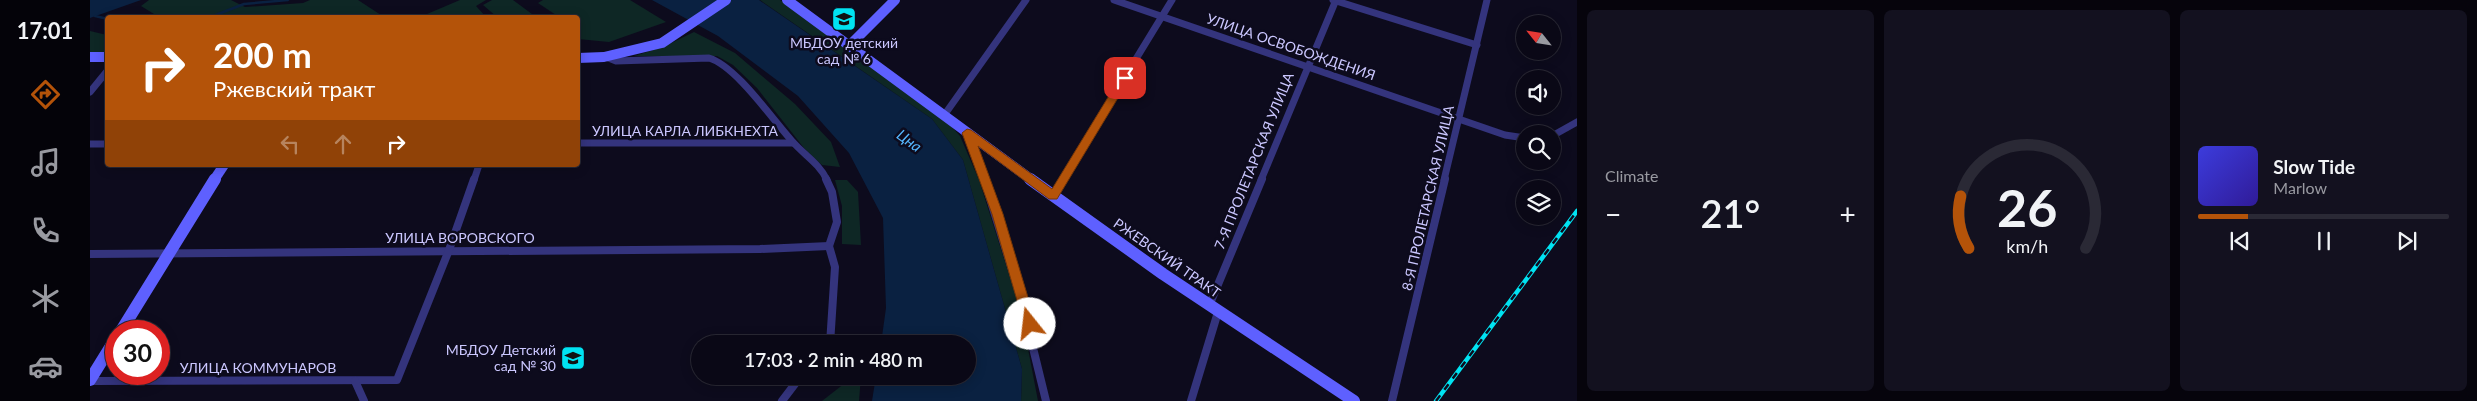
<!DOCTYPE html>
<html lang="en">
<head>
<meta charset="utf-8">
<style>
	body { margin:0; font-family:Lato,sans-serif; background:#13111f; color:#f1f3f6; height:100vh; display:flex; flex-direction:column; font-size:19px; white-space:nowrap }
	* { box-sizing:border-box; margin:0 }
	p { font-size:16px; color:#999aa1 }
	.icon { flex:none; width:28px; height:28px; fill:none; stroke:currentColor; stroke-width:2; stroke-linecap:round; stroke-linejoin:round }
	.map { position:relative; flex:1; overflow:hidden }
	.side { display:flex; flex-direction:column; gap:10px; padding:10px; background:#06040c; width:900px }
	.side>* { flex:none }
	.guide { position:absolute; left:15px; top:15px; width:475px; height:152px; border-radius:5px; box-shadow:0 2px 12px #0003,0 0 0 1px #2a2935; background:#b45309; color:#fff; overflow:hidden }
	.needle { width:32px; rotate:300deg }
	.tools { position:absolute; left:1426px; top:15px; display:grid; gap:10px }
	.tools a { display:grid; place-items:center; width:45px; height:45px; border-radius:50%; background:#0a0816; box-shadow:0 2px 12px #0003,0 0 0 1px #2a2935; font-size:25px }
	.speed { position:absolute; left:15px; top:320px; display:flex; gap:10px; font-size:25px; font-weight:700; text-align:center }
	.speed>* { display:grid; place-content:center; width:65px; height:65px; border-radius:50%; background:#0a0816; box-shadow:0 2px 12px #0003,0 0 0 1px #2a2935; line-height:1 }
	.speed .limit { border:8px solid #d22; background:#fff; color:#111 }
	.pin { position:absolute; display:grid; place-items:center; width:42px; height:42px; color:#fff; margin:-21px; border-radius:10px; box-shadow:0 2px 8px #0006 }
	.me { position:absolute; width:55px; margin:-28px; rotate:344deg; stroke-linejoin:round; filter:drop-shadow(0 0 4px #0008) }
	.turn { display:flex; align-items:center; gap:18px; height:105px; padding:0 25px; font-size:22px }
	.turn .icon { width:65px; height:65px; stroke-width:2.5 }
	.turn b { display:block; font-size:35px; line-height:42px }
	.lanes { display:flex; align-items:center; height:48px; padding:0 25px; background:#0003; justify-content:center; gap:25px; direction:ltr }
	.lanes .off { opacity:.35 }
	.big { font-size:38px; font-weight:600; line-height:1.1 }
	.side .widget { flex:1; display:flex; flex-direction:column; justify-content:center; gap:8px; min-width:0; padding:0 18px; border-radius:8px; background:#13111f }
	.side .dial { align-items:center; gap:0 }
	.dial svg { height:130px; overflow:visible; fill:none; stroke:#2a2935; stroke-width:7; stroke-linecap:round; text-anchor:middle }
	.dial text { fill:#f1f3f6; stroke:none }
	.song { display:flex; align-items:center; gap:15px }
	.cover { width:60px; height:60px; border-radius:8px; background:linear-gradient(135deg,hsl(240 70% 55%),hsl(250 70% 35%)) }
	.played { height:5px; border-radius:2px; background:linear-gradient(90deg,#b45309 20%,#2a2935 20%) }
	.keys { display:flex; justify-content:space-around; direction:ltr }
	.heat { display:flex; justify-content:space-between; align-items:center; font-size:28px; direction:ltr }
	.side .tiles { flex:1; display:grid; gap:10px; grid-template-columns:repeat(3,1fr) }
	.trip { position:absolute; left:601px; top:335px; width:285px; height:50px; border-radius:25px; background:#0a0816; box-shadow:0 2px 12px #0003,0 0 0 1px #2a2935; font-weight:600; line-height:50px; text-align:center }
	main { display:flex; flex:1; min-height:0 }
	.menu { display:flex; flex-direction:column; width:90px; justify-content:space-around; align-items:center; background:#040309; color:#999aa1 }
	.menu .icon { width:35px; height:35px }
	.menu .active { color:#b45309 }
	.menu b { font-size:22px; color:#f1f3f6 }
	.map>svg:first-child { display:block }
</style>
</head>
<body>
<main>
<nav class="menu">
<b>17:01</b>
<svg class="icon active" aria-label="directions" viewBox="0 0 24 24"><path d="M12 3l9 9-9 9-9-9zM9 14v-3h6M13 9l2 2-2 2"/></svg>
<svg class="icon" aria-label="music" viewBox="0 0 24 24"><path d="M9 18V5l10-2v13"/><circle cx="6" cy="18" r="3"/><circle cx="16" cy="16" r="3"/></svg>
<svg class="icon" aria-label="phone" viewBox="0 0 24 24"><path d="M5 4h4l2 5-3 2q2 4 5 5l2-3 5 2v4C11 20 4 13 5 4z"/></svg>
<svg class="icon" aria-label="climate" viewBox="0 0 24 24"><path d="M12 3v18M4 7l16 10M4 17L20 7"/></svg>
<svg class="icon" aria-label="car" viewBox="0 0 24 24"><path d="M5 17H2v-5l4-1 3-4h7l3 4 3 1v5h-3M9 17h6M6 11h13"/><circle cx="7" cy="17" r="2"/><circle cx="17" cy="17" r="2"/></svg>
</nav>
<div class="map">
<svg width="1487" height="401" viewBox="0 0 1487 401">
	<rect width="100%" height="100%" fill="#0d0b1d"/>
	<g fill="#0e2725">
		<path d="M59,0H141L155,7L213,3L220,0H268L294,17H330L370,0H396L386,6L396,17H61L64,14L51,6Z"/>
		<path d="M402,0H423L446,17H407L393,5Z"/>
		<path d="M453,0H540L576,22L519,42L488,39V18L469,17L448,3Z"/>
		<path d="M670,0H690L700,6L853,117L870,136L889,180L931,312L948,401H931L932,369L873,160L842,119Z"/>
		<path d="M0,31L17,35V52L0,53Z"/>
		<path d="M604,32L645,53L705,104L741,142L750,167L732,165L714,148L667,88L643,65L627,56H544L573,47Z"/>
		<path d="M745,180H757L768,192L771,245L752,244V206Z"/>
		<path d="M764,376H771L769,401H732Z"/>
	</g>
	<g fill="#0a2141">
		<path d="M0,0H51L0,18Z"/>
		<path d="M562,0H669L842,119L873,160L932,369L931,401H782L786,376H878V344H791L796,308L793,218L759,153L708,96L628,36Z"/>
	</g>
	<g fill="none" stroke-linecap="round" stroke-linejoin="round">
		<g stroke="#0a2141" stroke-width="2.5">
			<path d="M5,16L18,19"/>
			<path d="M118,18L154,4L198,0"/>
		</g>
		<g stroke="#34347d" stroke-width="7">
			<path d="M1024,0L1415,135L1435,138"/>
			<path d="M1243,0L1387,45"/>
			<path d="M516,57L526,61L619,58C646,66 682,119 702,141C714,155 729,163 737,180"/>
			<path d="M0,92L18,70"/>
			<path d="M855,114L936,0"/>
			<path d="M877,133L894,180"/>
			<path d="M1462,136L1487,122"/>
			<path d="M488,143H703"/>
			<path d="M0,144H18"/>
			<path d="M384,180L389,165"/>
			<path d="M972,180L1082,0"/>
			<path d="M1171,180L1246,0"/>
			<path d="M1354,180L1397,0"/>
		</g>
		<g stroke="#34347d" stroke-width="8">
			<path d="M736,179L742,192L747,222L739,246L745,267L740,344"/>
			<path d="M894,179L931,299L956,401"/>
			<path d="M963,196L973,179"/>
			<path d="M0,254L670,249L739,246"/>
			<path d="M1119,306L1172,179"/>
			<path d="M0,381L307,380L359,250L384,179"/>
			<path d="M265,381L274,401"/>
			<path d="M692,401L711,376"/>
			<path d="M1101,401L1128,312"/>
			<path d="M1302,401L1355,179"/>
		</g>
		<g stroke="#5e60ff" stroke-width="10">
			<path d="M697,0L942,180"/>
			<path d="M761,44L805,0"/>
			<path d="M0,57H18"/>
			<path d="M488,58L514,57L572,43L636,0"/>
			<path d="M124,180L134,165"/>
		</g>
		<g stroke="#5e60ff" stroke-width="12">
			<path d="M940,179L1073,274L1264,401"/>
			<path d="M31,331L125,179"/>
			<path d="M0,380L26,338"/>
		</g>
		<defs>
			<path id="rail" d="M1346,401L1487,211"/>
		</defs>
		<use href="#rail" stroke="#00e3f2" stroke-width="4.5"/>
		<use href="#rail" stroke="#0d0b1d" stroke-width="2.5" stroke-dasharray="7" stroke-linecap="butt"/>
	</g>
	<path fill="#b45309" stroke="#753606" d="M1035,75L1040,78L967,199H959L888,146L913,214L946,324L945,328H935L902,214L872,133L877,129L881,130L962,189L1031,76Z"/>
	<defs>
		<symbol id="school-square" viewBox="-11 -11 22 22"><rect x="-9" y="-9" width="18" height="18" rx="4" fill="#00e3f2" stroke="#0d0b1d"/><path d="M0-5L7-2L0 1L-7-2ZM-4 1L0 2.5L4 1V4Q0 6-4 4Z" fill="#111"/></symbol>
	</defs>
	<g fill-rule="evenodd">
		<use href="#school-square" x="740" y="5" width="28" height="28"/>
		<use href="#school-square" x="469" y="344" width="28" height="28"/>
	</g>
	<g text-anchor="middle" stroke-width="5" stroke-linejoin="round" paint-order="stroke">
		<g font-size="14" fill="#cbc7ff" stroke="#0d0b1d">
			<text x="754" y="48">МБДОУ детский<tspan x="754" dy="16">сад № 6</tspan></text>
			<text x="466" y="355" text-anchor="end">МБДОУ Детский<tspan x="466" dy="16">сад № 30</tspan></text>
		</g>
		<g font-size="14" fill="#cbc7ff" stroke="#0d0b1d">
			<text transform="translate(1201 47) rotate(19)" y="5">УЛИЦА ОСВОБОЖДЕНИЯ</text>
			<text x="595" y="136">УЛИЦА КАРЛА ЛИБКНЕХТА</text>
			<text transform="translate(1164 161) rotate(-68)" y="5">7-Я ПРОЛЕТАРСКАЯ УЛИЦА</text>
			<text transform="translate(1338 198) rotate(-77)" y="5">8-Я ПРОЛЕТАРСКАЯ УЛИЦА</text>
			<text x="370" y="243">УЛИЦА ВОРОВСКОГО</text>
			<text transform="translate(1077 258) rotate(35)" y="5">РЖЕВСКИЙ ТРАКТ</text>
			<text x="168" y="373">УЛИЦА КОММУНАРОВ</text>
		</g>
		<g font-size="15" font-style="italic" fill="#55b7ff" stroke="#0d0b1d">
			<text transform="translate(819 141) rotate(36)" y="5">Цна</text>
		</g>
	</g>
</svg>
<div class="tools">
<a><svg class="needle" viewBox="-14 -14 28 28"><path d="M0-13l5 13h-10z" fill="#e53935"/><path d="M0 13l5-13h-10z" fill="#999aa1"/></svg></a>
<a><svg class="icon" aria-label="sound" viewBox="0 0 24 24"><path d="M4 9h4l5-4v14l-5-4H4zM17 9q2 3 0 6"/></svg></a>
<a><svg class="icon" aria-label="search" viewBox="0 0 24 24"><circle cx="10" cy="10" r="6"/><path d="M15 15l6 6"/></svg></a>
<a><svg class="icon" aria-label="layers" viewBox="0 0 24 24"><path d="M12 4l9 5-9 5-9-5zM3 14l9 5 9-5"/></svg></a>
</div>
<div class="speed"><div class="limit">30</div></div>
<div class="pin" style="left:1035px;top:78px;background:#d93025"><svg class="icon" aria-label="arrive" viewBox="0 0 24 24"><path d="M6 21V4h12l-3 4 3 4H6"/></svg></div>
<svg class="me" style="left:940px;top:324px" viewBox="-20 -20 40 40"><circle r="19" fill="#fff"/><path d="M0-13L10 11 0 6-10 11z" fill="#b45309"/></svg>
<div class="trip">17:03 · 2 min · 480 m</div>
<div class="guide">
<div class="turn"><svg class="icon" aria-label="right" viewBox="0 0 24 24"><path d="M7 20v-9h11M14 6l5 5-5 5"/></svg><div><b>200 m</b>Ржевский тракт</div></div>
<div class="lanes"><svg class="icon off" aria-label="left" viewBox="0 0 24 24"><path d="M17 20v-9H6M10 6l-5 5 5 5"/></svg><svg class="icon off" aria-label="ahead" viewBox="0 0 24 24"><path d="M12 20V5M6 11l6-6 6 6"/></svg><svg class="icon" aria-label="right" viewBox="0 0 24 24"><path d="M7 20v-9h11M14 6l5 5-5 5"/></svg></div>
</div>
</div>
<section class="side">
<div class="tiles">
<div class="widget"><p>Climate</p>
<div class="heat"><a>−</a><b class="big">21°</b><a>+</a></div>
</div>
<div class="widget dial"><svg viewBox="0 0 100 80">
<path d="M14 69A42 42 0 1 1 86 69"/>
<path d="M14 69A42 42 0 0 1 9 37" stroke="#b45309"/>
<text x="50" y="56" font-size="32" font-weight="700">26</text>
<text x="50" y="72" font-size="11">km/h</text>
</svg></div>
<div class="widget">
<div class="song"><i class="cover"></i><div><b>Slow Tide</b><p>Marlow</p></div></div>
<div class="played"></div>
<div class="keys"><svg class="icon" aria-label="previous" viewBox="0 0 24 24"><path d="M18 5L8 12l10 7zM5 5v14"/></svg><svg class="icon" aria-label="pause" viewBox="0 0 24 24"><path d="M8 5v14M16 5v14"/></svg><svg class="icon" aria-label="next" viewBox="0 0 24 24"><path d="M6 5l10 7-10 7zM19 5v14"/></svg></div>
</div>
</div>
</section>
</main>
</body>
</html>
